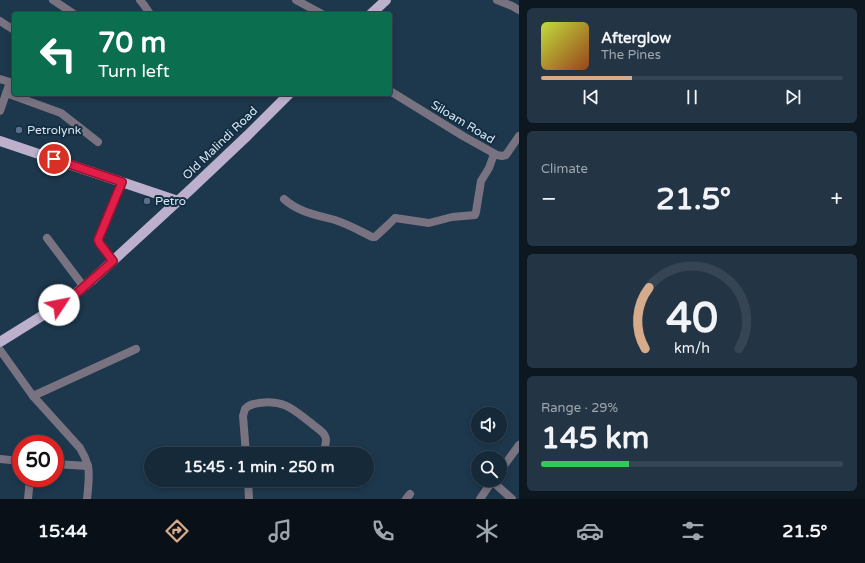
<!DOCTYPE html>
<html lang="en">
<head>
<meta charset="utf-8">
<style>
	body { margin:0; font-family:"Varela Round",sans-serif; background:#233544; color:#f1f3f6; height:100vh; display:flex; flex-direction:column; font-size:15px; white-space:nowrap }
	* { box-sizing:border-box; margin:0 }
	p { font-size:13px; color:#9ea6ae }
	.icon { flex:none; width:22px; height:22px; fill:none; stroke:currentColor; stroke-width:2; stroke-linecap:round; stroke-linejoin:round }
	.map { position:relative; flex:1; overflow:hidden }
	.panel { display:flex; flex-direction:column; gap:8px; padding:8px; background:#0c171f; width:346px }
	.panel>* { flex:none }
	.banner { position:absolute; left:12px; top:12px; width:380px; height:84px; border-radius:4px; box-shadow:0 2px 6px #0003,0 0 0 1px #354553; background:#0b6e4f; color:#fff; overflow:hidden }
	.controls { position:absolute; left:471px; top:407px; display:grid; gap:8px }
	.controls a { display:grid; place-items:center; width:36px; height:36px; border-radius:50%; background:#162939; box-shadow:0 2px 6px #0003,0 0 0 1px #354553; font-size:20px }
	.speed { position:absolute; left:12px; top:435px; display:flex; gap:8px; font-size:20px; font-weight:700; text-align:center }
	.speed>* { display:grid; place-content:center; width:52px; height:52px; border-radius:50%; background:#162939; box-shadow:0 2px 6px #0003,0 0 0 1px #354553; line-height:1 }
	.speed .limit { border:6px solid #d22; background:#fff; color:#111 }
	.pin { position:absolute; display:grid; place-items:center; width:34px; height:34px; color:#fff; margin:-17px; border:2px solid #fff; border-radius:50%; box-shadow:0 1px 4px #0007 }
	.me { position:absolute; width:44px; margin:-22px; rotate:56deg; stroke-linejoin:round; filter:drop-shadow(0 0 3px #0008) }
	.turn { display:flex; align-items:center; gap:14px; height:84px; padding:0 20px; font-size:18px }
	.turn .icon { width:52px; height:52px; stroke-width:2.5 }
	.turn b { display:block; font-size:28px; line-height:34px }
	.big { font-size:30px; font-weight:700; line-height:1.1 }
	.panel .widget { flex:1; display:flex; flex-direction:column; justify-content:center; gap:6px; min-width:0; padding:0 14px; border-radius:6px; background:#233544 }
	.panel .dial { align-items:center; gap:0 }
	.dial svg { height:104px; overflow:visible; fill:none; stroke:#354553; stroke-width:7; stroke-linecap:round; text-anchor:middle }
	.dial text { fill:#f1f3f6; stroke:none }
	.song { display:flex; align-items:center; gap:12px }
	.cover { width:48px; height:48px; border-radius:6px; background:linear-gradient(135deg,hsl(70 70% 55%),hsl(20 70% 35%)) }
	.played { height:4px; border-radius:2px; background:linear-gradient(90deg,#d6ab8b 30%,#354553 30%) }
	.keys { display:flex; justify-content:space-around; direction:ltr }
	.heat { display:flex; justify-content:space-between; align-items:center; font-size:22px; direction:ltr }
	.charge { height:6px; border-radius:3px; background:linear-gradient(90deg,#34c759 29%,#354553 0) }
	.trip { position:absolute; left:144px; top:447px; width:230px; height:40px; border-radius:20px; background:#162939; box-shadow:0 2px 6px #0003,0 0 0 1px #354553; font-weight:700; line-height:40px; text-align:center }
	.tab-bar { display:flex; height:64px; justify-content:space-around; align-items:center; background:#091017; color:#9ea6ae }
	.tab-bar .icon { width:28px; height:28px }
	.tab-bar .active { color:#d6ab8b }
	.tab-bar b { font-size:18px; color:#f1f3f6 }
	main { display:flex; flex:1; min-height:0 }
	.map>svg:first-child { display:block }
</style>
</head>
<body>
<main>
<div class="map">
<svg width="519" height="499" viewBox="0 0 519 499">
	<rect width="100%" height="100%" fill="#1d374c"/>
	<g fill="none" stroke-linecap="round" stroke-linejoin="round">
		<g stroke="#797381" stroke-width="8">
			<path d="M53,0L74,14"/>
			<path d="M140,0L144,5L150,14"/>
			<path d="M296,0L322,14"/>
			<path d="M497,0L512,6L519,10"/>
			<path d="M0,21L14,30"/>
			<path d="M0,79L10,82L0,111"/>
			<path d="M390,91L463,136L497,155L502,156L506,155L519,136"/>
			<path d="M6,93L61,113L98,142"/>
			<path d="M284,199C298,212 317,215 335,220C348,224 360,231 372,237H375L388,225L395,218L429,223L452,217L475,215L476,212L481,181L489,168L494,154"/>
			<path d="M47,238L84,287"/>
			<path d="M113,261L100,243L98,240L122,182"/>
			<path d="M0,350L33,396L80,448C83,453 86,459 88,466C90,475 88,489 87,499"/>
			<path d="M33,396L136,349"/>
			<path d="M246,454L243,416L245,409C248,405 253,404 259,403C283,399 293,409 311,423C315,427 323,431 325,436C328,441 324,449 323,454"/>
			<path d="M0,459L21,461"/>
			<path d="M55,464L88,466"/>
			<path d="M500,471L519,445"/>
			<path d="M248,480L249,499"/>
			<path d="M492,481L512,499"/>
			<path d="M28,499L30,478"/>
			<path d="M406,499L410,494"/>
			<path d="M480,499L493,480"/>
		</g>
		<g stroke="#bdb0cd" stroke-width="10">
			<path d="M371,14L386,0"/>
			<path d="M0,141L178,201"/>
			<path d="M0,342L69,299L92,280L191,189L248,135L289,94"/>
		</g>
	</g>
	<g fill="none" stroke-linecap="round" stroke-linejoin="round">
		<defs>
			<path id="route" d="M54,159L122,182L98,240L100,244L113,261L77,293L59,305"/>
		</defs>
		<use href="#route" stroke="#92132f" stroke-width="10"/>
		<use href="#route" stroke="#e11d48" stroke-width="7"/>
	</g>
	<g fill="#5c6f8a" stroke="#132d41" stroke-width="1.5">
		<circle cx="19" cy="130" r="4"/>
		<circle cx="147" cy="201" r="4"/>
	</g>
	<g text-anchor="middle" stroke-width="4" stroke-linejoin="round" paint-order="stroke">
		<g font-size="12" fill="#d7e6f4" stroke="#132d41">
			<text transform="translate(463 122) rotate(31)" y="4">Siloam Road</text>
			<text transform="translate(220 143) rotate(-44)" y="4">Old Malindi Road</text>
		</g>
		<g font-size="12" fill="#d7e6f4" stroke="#132d41" text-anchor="start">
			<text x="27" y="134">Petrolynk</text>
			<text x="155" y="205">Petro</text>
		</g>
	</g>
</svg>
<div class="controls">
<a><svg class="icon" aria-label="sound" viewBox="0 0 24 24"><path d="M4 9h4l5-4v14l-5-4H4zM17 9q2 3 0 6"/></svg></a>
<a><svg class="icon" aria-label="search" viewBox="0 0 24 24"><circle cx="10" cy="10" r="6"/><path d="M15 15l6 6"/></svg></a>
</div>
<div class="speed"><div class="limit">50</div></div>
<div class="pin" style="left:54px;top:159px;background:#d93025"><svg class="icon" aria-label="arrive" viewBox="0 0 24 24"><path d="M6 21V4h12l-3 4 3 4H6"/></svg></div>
<svg class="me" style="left:59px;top:305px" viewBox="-20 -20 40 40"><circle r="19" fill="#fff"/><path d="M0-13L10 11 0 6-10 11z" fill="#e11d48"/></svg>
<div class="trip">15:45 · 1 min · 250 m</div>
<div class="banner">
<div class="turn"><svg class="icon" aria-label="left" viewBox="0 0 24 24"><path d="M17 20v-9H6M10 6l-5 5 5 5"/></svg><div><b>70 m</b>Turn left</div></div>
</div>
</div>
<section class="panel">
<div class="widget">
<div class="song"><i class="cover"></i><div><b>Afterglow</b><p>The Pines</p></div></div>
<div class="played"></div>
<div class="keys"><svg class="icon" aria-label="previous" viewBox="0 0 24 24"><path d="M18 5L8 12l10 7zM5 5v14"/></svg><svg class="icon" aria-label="pause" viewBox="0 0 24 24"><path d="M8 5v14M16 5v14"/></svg><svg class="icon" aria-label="next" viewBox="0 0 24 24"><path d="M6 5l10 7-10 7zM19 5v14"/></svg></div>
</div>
<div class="widget"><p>Climate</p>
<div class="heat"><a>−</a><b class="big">21.5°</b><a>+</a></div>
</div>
<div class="widget dial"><svg viewBox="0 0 100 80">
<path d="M14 69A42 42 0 1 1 86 69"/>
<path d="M14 69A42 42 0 0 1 17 22" stroke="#d6ab8b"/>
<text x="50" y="56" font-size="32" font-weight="700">40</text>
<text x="50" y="72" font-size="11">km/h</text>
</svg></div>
<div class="widget"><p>Range · 29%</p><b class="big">145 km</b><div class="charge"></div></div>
</section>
</main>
<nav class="tab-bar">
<b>15:44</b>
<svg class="icon active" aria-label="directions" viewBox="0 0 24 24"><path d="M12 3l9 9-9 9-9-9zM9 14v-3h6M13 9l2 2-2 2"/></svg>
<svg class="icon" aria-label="music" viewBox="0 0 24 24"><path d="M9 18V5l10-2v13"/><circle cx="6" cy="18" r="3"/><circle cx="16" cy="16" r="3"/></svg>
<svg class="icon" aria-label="phone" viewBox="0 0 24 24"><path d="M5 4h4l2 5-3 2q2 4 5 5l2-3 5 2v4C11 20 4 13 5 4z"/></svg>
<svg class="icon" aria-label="climate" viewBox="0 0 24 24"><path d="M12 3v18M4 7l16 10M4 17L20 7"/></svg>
<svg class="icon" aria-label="car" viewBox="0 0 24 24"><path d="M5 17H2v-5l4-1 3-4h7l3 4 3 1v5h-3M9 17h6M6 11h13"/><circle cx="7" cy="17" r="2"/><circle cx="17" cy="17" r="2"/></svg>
<svg class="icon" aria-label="filters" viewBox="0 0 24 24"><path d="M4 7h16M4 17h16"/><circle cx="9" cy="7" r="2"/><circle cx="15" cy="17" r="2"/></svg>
<b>21.5°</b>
</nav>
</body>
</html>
